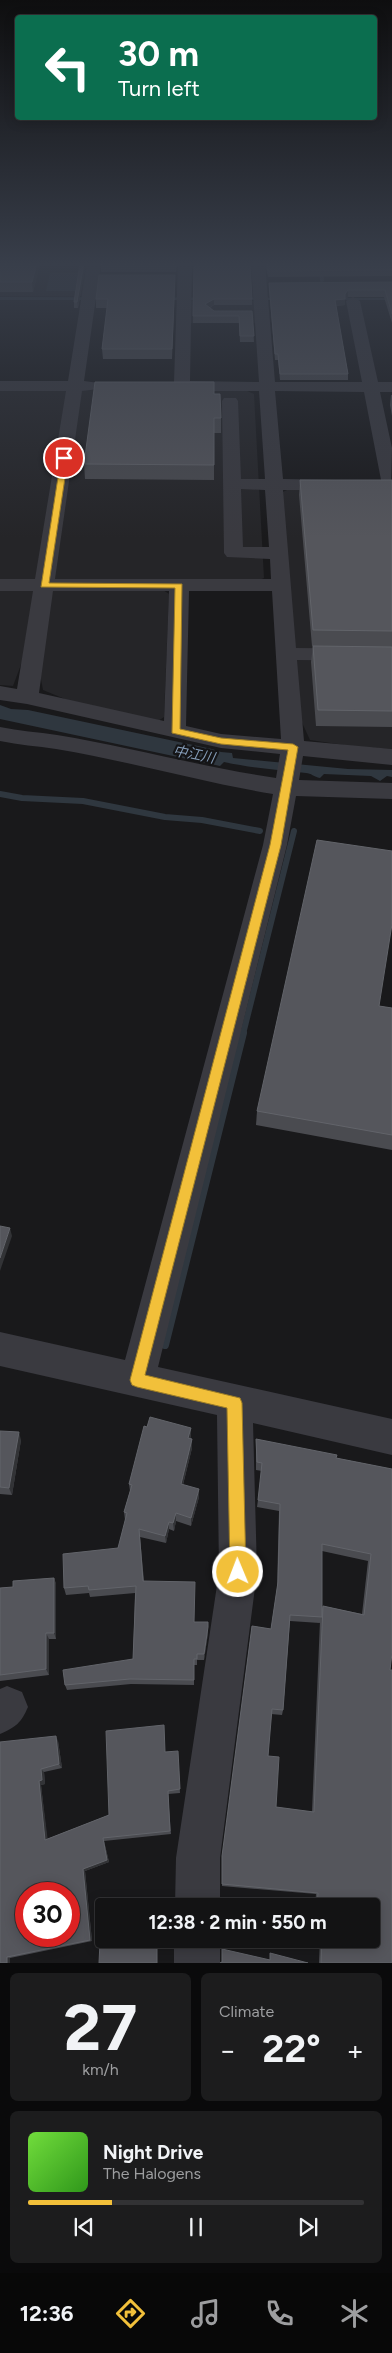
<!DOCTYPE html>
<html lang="en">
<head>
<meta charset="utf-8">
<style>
	body { margin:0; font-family:Figtree,"Noto Sans JP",sans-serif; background:#1c1c1d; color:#f1f3f6; height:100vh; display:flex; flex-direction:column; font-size:19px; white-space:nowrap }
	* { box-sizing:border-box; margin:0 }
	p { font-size:16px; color:#9d9ea0 }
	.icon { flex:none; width:28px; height:28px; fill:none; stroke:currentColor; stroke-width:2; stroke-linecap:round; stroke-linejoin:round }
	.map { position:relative; height:1963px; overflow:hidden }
	.side { display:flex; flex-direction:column; gap:10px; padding:10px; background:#0a0a0b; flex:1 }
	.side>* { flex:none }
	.banner { position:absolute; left:15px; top:15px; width:362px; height:105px; border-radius:5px; box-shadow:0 2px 12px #0003,0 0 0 1px #323234; background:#0b6e4f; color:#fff; overflow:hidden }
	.speed { position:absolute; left:15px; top:1882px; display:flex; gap:10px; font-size:25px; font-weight:700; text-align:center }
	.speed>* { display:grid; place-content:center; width:65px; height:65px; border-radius:50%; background:#131314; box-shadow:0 2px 12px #0003,0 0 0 1px #323234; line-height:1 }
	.speed .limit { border:8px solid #d22; background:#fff; color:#111 }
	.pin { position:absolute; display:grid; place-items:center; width:42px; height:42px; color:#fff; margin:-21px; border:2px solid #fff; border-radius:50%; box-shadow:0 1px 5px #0007 }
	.me { position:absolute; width:55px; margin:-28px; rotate:359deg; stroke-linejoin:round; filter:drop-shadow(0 0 4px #0008) }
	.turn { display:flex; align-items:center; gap:18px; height:105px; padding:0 20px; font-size:22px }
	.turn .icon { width:65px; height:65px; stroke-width:2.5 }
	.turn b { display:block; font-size:35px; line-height:42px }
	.big { font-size:38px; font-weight:700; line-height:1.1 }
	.side .card { flex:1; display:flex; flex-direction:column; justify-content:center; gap:8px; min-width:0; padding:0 18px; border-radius:8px; background:#1c1c1d }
	.side .dial { align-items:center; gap:0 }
	.dial b { font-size:65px; line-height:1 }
	.song { display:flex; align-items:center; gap:15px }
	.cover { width:60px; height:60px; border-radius:8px; background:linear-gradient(135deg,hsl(100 70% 55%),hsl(110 70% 35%)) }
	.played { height:5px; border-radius:2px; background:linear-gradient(90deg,#f2c03a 25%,#323234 25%) }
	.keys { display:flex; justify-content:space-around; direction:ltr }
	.heat { display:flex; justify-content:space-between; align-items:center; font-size:28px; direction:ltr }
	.side .tiles { flex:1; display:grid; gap:10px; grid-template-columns:1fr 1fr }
	.card:last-child { grid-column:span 2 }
	.trip { position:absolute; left:95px; top:1898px; width:285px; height:50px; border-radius:5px; background:#131314; box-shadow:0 2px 12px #0003,0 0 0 1px #323234; font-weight:700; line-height:50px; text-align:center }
	.tabs { display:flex; height:80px; justify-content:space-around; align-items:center; background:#080808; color:#9d9ea0 }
	.tabs .icon { width:35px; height:35px }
	.tabs .on { color:#f2c03a }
	.tabs b { font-size:22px; color:#f1f3f6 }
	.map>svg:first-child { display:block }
</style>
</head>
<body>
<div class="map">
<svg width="392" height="1963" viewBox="0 0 392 1963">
	<rect width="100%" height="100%" fill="#19191b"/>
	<g fill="#252528">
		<path d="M0,263H88L83,296H0Z"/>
		<path d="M190,301H255L257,323H190Z"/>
		<path d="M63,389L67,391L22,662L13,686L0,685V390Z"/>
		<path d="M85,390L247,391L254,394L264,578L255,582L57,581L50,577L79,391Z"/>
		<path d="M287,490H392V749L351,746L310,740L299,716L281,493Z"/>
		<path d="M53,590H163L169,594L164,717L158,721L77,704L43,690L37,658Z"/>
	</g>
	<g fill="#2f373f">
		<path d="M50,273H78L75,291H46Z"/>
		<path d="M0,297L392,298V300H0Z"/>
		<path d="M0,705L11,709L28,710L212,749L221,752L232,753L233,758L348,769L392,770V777L387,776L380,781L371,776L324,774L320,778C314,777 311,773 306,773C278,770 251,768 224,762L220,766L0,719Z"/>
	</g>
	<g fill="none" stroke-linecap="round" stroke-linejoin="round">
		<path stroke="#2f373f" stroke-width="4" d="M321,268L322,280"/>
		<g stroke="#2f373f" stroke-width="6">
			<path d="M0,794L22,798L83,801L165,817L202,820L260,831"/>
			<path d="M243,1034L294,831"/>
		</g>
		<path stroke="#2f373f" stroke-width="8" d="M165,1345L243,1033"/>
		<g fill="#3a3a40" fill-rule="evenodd">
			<path d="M87,263H101L84,381L99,383L101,386L99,389L82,391L55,579H271L270,559L227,557L224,553L222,401L224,398H236L238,401L241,479H265L259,391H176L170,389L168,386L174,382L178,263H192L190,381L259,382L251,263H265L275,382H362L346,301L353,297L360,301L378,382H392V392H380L392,448L391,490L385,489L382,485L364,392L275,391L283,479L336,480L342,481L345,485L342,489L336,490H283L296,648L392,649V661L297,660L304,741L392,749V765L303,756L299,780L392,783V799L296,796L287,845L158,1367L392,1419V1455L253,1423L257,1572L220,1858V1906H175L176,1858L219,1572L217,1415L0,1366V1332L125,1360L263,845L273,794C200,782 129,761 56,749C37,746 19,745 0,741V727C19,731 38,732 57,735C130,747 202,767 276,778L280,754L221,748L27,704L0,700V686L17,689L33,591H0V579H35L66,391H0V381H68ZM241,489L265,490L269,547H243ZM53,591H169L164,721L39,693ZM189,591H272L281,739L221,734L186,726Z"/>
			<path d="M7,1686L22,1692L28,1707C21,1723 16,1727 0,1734V1689Z"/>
			<rect x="174" y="1939" width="46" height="24"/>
		</g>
	</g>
	<g fill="#4a4b50" fill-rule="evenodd">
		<path d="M0,263H40L33,292H0Z"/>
		<path d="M75,263H86L78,308H74V302L80,264H75Z"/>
		<path d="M177,263L176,272H101V266Z"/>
		<path d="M194,263L252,299V305H214L210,308L214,311H252L254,342H240L239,323H193Z"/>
		<path d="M265,263H392V276L268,277Z"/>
		<path d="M392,282V323L384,297H348L345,299V305L336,306L348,374V380H280L278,360H275L269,289V283Z"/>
		<path d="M175,284L172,359H103L102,349L107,308H96V299Z"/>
		<path d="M214,394L221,418V433H214V480L85,479L84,464Z"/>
		<path d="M391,395H392V416L390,405Z"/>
		<path d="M300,480H392V727L316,726L311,662L313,646H312L299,495Z"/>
		<path d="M379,1006L392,1008V1150L256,1125L257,1111Z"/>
		<path d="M147,1427L191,1428L190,1439H192V1448L183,1485L199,1497L191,1526L176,1521L174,1531L169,1529L166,1543L140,1537L144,1581L208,1633L204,1660H197V1665H194V1685L131,1684L67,1690L65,1685L133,1659L135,1593L90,1597L89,1593L66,1595L64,1588L118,1548L126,1520H125L124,1512L130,1491L129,1484Z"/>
		<path d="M0,1431L21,1440L12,1495L0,1494Z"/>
		<path d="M256,1439L336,1458L392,1469L390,1670L392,1963H319L320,1939H371V1906H315L316,1894L222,1886V1858L252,1626L271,1629L277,1588L279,1511L257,1507L262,1471L256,1470ZM322,1551L368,1561L362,1614L323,1606L322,1608ZM290,1621L320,1623V1621L312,1812L276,1807L268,1756L271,1714L282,1715L283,1710Z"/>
		<path d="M54,1578L56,1584V1639H49V1675L0,1681V1588L13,1587Z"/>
		<path d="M58,1741L62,1768L44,1772L45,1784L41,1785L47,1839L109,1815L165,1752L178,1755L180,1793L168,1794L171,1834L104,1841L109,1862L85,1871L92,1941L10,1958V1963H0V1742Z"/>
	</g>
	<g fill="#323336">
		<path d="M37,263H40L33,292L32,282Z"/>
		<path d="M84,263H86L78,308L77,302Z"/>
		<path d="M348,290V297L345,299V305L334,306L335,300L345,294Z"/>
		<path d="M214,299V305L205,310V304Z"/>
		<path d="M10,1228L12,1236L0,1271V1258Z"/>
		<path d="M191,1428V1437L188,1447V1438Z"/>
		<path d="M19,1432L21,1440L12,1495L9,1488Z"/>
		<path d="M192,1439V1448L181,1492V1484Z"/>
		<path d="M199,1489V1497L191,1526V1518Z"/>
		<path d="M176,1513V1521L174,1531L173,1523Z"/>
		<path d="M169,1522V1529L166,1543L165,1536Z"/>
		<path d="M54,1578L56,1584V1639L54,1633Z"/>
		<path d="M208,1627V1633L204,1660V1654Z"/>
		<path d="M46,1633L49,1639V1675L46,1669Z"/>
		<path d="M56,1736L58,1741L62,1768L59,1764Z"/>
		<path d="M41,1769L44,1772L45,1784L41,1785L48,1842L45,1840L39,1781Z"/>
		<path d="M103,1838L104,1841L109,1862L85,1871L92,1941L90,1940L83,1869Z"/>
		<path d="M7,1957L10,1958V1963H7Z"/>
	</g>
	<g fill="#55565c" stroke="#62646a" fill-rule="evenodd">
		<path d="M0,263H37L32,282H0Z"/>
		<path d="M80,263H84L77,302H74Z"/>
		<rect x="101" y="263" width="75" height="3"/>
		<path d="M194,263H250L252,299H214L205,304L214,311H252L254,336H240L239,316H193Z"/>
		<path d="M267,263H392V270L268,271Z"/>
		<path d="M99,275H175L172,349H102L108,299H96Z"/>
		<path d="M392,282V314L385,290H348L345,294V299L335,300L348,374H280L278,354H275L269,283Z"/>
		<path d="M95,382H214V394H220L221,418H214V465L84,464Z"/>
		<path d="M300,480H392V631L313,630Z"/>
		<path d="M313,646L392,647V711L318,710Z"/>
		<path d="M317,840L392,851V924L379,1006L392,1008V1135L257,1111Z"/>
		<path d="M0,1226L10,1228L0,1258Z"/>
		<path d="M150,1417L191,1428L188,1438L192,1439L181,1484L199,1489L191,1518L176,1513L173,1523L169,1522L165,1536L139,1529L143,1581L195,1582L194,1622H208V1627L204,1654H197V1659H194V1680L130,1679L65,1685L63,1670L133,1659L136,1586L89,1590L88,1586L64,1588L63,1554L118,1548L127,1513L124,1512L132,1485L129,1484L144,1426L147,1427Z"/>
		<path d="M0,1431L19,1432L9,1488L0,1487Z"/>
		<path d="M256,1439L337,1455L336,1458L392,1469V1653L390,1670H392V1963H321L322,1939H371V1906H317L318,1893L222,1884V1856L252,1626L271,1629L278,1582L280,1504L258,1500L262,1463L257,1462ZM322,1544L371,1554L364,1615L323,1606L314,1812L276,1807L279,1757L268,1756L272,1709L283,1710L290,1615L322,1617Z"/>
		<path d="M54,1578V1633H46V1669L0,1675V1588L13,1587V1581Z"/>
		<path d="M164,1725L165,1752L178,1751L180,1789L168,1791L170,1831L103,1838L107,1860L83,1869L90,1940L7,1957V1963H0V1742L56,1736L59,1764L41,1769L42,1780L39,1781L45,1840L109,1815L106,1731ZM26,1894H69V1936H26Z"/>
		<path d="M157,1941V1963H99L100,1942Z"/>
		<path d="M222,1949L270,1960V1953L308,1963H220L222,1962Z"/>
	</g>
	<linearGradient id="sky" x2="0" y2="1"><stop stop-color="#0e0e0f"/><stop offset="0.49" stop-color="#383e4a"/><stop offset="1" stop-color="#383e4a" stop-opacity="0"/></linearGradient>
	<rect width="392" height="538" fill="url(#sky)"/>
	<path fill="#f2c03a" stroke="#9d7d26" d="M64,456L68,458L49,583L182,584L180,729L221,738L293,744L298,747L281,845L145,1375L240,1398L242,1403L246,1572L244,1578L238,1580L233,1578L230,1572L227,1408L137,1387L132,1385L130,1380L270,845L288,750L221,744L172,733L175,588L41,587L61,458Z"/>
	<g text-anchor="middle" stroke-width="4.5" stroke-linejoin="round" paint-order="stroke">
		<g font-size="14" font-style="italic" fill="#839ab5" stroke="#141416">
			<text transform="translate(194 754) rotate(11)" y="5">中江川</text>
		</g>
	</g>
</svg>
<div class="speed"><div class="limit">30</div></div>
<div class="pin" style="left:64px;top:458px;background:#d93025"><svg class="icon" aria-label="arrive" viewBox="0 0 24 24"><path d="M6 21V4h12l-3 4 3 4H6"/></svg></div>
<svg class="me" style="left:238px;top:1572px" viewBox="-20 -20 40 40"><circle r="17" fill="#f2c03a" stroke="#fff" stroke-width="3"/><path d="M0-11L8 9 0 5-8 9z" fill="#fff"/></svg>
<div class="trip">12:38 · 2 min · 550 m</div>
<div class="banner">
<div class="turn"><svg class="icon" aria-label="left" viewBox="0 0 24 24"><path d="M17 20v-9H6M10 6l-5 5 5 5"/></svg><div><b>30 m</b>Turn left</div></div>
</div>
</div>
<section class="side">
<div class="tiles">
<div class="card dial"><b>27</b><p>km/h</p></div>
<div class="card"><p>Climate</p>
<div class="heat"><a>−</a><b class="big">22°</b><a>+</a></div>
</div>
<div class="card">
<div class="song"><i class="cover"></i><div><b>Night Drive</b><p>The Halogens</p></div></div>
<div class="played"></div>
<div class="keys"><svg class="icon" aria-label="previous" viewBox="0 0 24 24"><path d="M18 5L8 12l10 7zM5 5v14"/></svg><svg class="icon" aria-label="pause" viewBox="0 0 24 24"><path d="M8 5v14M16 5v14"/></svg><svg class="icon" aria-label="next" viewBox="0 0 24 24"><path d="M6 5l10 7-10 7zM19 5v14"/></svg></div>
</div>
</div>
</section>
<nav class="tabs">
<b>12:36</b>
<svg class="icon on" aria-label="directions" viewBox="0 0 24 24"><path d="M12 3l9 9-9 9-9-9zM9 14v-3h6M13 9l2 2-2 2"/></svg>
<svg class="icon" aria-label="music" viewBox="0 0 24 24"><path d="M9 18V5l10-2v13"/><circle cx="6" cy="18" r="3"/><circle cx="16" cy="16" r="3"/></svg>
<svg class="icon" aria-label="phone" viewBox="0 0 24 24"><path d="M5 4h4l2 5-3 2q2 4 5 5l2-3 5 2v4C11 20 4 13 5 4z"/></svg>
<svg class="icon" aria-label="climate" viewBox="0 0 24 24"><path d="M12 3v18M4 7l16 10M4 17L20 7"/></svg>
</nav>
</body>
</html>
